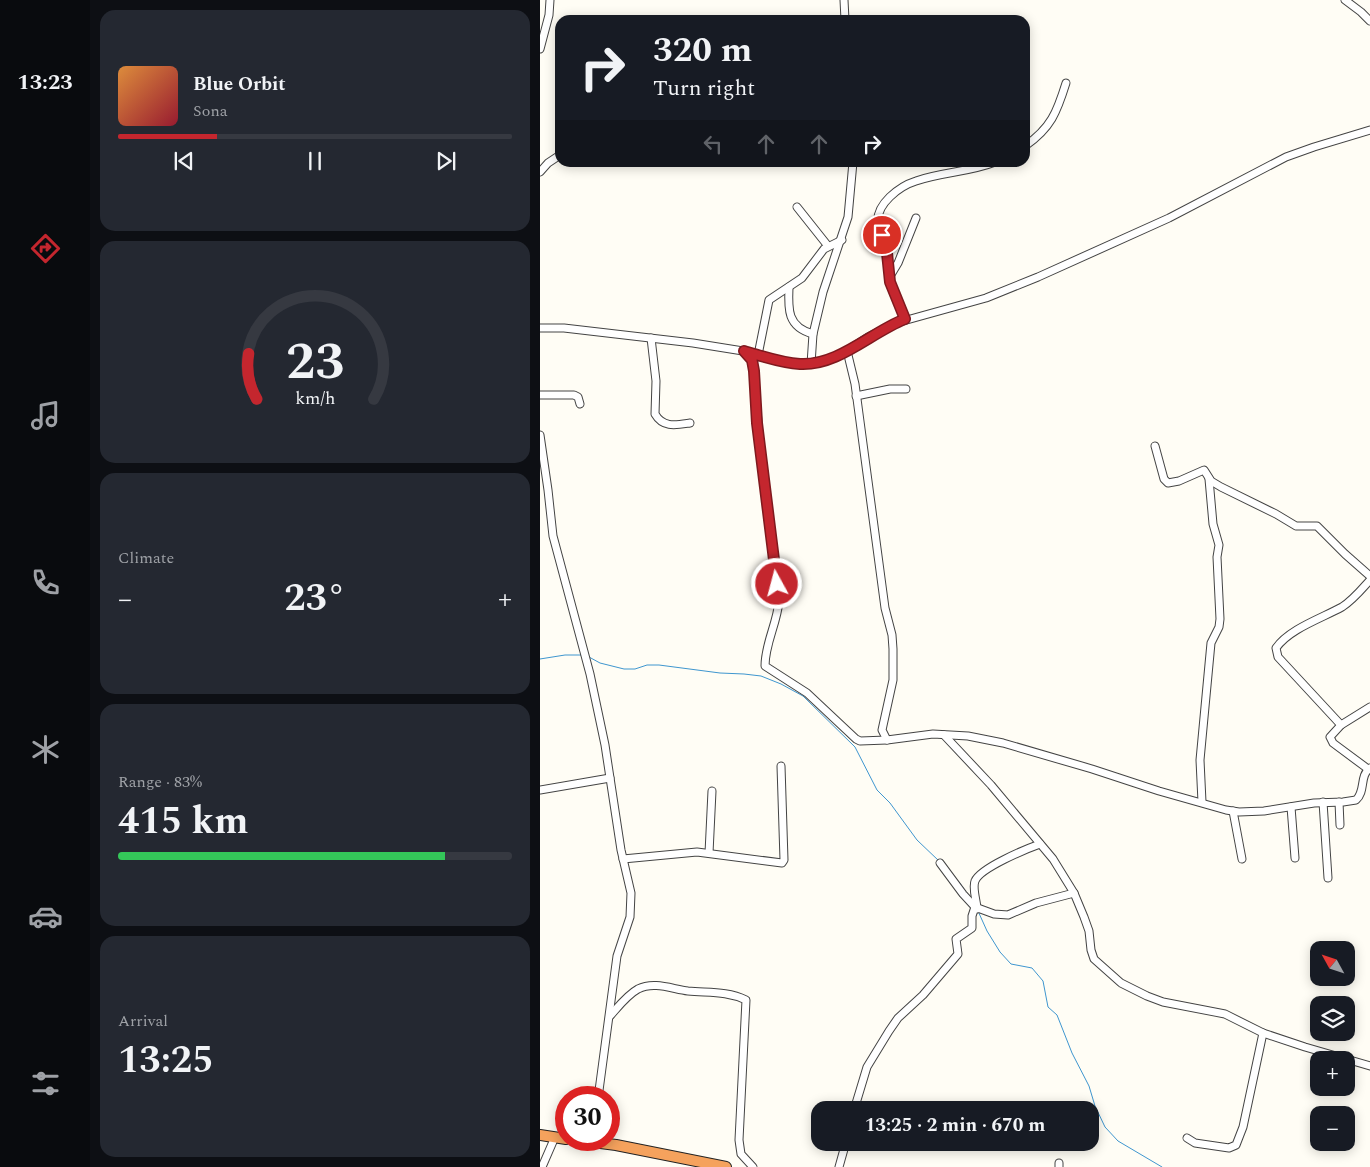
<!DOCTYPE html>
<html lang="en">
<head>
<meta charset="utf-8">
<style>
	body { margin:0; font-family:Spectral,serif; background:#242831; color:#f1f3f6; height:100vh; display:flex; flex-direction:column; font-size:19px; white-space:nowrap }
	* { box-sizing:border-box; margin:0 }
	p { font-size:16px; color:#9ea1a6 }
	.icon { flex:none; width:28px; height:28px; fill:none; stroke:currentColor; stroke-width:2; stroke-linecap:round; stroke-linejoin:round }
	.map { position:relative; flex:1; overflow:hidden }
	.side { display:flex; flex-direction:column; gap:10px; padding:10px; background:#0d0f14; width:450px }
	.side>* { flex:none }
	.banner { position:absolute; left:15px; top:15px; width:475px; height:152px; border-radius:15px; box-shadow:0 2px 12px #0003; background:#171b24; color:#f1f3f6; overflow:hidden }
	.needle { width:32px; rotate:310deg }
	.buttons { position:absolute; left:770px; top:941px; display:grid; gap:10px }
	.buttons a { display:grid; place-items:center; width:45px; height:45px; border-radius:10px; background:#171b24; box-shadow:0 2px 12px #0003; font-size:25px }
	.speed { position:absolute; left:15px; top:1086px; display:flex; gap:10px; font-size:25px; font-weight:700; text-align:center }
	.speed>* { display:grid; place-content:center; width:65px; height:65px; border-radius:50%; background:#171b24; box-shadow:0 2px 12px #0003; line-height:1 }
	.speed .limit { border:8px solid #d22; background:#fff; color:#111 }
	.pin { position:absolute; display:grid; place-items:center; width:42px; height:42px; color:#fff; margin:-21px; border:2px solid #fff; border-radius:50%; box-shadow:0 1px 5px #0007 }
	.me { position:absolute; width:55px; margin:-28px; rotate:353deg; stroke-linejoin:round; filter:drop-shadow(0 0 4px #0008) }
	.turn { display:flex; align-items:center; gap:18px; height:105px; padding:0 15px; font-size:22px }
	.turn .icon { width:65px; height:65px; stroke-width:2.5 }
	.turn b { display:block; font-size:35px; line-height:42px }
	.lanes { display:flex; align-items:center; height:48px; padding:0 15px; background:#0003; justify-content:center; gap:25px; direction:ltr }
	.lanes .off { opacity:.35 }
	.big { font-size:38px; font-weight:700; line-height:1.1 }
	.side .tile { flex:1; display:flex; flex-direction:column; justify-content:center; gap:8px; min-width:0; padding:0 18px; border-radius:15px; background:#242831 }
	.side .dial { align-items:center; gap:0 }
	.dial svg { height:130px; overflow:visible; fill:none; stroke:#363941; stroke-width:7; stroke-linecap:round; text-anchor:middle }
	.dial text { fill:#f1f3f6; stroke:none }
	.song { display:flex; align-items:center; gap:15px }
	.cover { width:60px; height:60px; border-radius:8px; background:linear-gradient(135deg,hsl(30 70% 55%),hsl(350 70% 35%)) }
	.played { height:5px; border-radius:2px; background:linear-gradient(90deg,#c4262e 25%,#363941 25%) }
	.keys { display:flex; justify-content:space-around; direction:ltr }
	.heat { display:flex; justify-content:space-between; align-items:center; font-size:28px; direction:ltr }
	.charge { height:8px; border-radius:4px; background:linear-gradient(90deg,#34c759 83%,#363941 0) }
	.trip { position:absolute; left:271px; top:1101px; width:288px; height:50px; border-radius:15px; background:#171b24; box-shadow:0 2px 12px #0003; font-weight:700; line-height:50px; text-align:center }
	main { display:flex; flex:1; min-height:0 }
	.menu { display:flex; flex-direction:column; width:90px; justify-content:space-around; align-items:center; background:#090b0e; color:#9ea1a6 }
	.menu .icon { width:35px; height:35px }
	.menu .selected { color:#c4262e }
	.menu b { font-size:22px; color:#f1f3f6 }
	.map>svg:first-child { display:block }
</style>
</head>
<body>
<main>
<nav class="menu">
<b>13:23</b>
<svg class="icon selected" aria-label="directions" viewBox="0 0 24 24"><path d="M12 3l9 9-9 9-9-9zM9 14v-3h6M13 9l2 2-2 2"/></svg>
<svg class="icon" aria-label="music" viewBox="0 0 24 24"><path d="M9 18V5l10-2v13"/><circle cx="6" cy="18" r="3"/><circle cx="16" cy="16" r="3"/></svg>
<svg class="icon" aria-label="phone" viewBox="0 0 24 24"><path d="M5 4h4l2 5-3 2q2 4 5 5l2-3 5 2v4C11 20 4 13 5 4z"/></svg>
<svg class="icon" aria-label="climate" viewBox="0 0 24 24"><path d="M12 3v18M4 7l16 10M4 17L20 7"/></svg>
<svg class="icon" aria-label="car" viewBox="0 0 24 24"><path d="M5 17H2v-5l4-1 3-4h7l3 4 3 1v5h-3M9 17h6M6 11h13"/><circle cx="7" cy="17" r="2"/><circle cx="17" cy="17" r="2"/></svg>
<svg class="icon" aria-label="filters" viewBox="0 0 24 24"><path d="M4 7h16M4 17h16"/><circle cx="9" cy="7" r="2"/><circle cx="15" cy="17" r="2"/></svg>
</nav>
<section class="side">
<div class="tile">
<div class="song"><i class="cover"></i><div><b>Blue Orbit</b><p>Sona</p></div></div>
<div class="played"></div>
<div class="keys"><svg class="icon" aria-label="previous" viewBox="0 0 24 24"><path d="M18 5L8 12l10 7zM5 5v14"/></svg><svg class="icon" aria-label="pause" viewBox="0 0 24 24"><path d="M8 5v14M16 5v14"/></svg><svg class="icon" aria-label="next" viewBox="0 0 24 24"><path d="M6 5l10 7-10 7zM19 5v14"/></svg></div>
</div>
<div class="tile dial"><svg viewBox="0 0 100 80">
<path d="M14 69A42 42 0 1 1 86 69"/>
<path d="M14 69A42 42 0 0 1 9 41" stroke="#c4262e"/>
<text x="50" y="56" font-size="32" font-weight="700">23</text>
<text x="50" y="72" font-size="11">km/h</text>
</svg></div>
<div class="tile"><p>Climate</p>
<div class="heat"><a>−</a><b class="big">23°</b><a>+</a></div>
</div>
<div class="tile"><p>Range · 83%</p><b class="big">415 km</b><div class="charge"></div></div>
<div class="tile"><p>Arrival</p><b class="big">13:25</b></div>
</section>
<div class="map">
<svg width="830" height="1167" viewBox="0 0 830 1167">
	<rect width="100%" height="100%" fill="#fffdf5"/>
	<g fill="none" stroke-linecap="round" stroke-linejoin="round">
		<g stroke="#3f96cf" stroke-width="1">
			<path d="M49,657L60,663L84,669H95L107,665H119L180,673L204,674L221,676L241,684L263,696L315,747L337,790L350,803L377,840L399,861"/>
			<path d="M0,659L25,655H43"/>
			<path d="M419,882L428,895"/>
			<path d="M438,911L447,931L460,952L471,964L492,968L503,981L508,1007L517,1015L532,1053L549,1086L555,1106L565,1127L578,1141L622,1167"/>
		</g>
		<defs>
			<g id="minor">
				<path d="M304,0L305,20"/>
				<path d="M805,0L821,12L830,21"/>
				<path d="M0,49L9,15L10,0"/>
				<path d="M485,146C511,128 517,112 526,83"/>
				<path d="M0,172L8,163L20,155"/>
				<path d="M257,207L288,246"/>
				<path d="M349,278L358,263L376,218"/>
				<path d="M249,287C248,309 247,327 273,334"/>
				<path d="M365,319C360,308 354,296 351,284C347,273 348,261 346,249C344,241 339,232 338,224C335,204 360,186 376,181C402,172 430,172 455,162"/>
				<path d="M0,328H24L153,343L203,351L251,363L271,364L286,361L297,357L328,337L356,323L446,298L498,277L629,218L746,157L774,147L830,130"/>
				<path d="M111,338L116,381L115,414C123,428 136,425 150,423"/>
				<path d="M203,351L212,361L214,371L219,435L239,601C237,624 225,643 225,666L267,693L316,739L320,741L347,740L393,734L428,736L463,743L552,769L619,791L686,810L699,812L724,811L774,803L803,802L816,800C826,791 819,776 830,768"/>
				<path d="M307,351L315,384L345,608L352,635L353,649V680L342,730L347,740"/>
				<path d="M218,355L229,300L262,278L284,249L302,240"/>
				<path d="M271,364L273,334L283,292L308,217L313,162"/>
				<path d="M0,395H34L38,397L40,404"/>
				<path d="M316,396L350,389H366"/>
				<path d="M0,435L8,490L13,536L50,674L65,745L81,850L91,893L90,917L77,956L58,1098"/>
				<path d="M615,446L624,479L628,483L639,481L664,470L671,481L681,487L736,514L756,526H777L805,554L830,576"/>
				<path d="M801,725L738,657L736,648C749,629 782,618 802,607C813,600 821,590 830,580"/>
				<path d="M404,735L451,785L513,859L534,893L544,917L549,931L551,950L554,959L581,983L607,996L623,1002L685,1014L723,1033L765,1047L830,1066"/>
				<path d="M828,769L793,743L790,737L801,725L830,707"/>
				<path d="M0,790L70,778"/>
				<path d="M662,802L660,760L671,643L679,627L680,619L677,557L679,545L673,524L669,479"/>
				<path d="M783,802L788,878"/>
				<path d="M799,802L800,825"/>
				<path d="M751,807L755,858"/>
				<path d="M693,811L702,859"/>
				<path d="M169,853L172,791"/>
				<path d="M83,859L157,852L242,863L244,860L241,766"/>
				<path d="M400,863L423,894L435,907L454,914L468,915L496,903L534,893"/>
				<path d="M437,909C437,902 432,888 435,881C440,868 486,849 500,844"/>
				<path d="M70,1016C78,1007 87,995 98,989C114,981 132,989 148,991C169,993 187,991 206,1000L199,1140L201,1154L213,1167"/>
				<path d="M314,1110L327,1067L349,1031L358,1018L383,995L418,954L416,939L432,928V916L435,907"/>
				<path d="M647,1138L655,1143L689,1148L696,1145L703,1127L723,1033"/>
				<path d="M2,1167L15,1137"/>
				<path d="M299,1167L306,1142"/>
				<path d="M519,1167V1163"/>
			</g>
			<g id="highway">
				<path d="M0,1135L26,1139"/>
				<path d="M37,1140L76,1145L186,1167"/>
			</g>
		</defs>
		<use href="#minor" stroke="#444" stroke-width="9"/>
		<use href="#highway" stroke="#222" stroke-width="12"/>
		<use href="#minor" stroke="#fff" stroke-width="7"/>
		<use href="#highway" stroke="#f5a25d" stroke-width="10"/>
	</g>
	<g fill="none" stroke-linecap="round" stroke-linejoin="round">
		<defs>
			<path id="route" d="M237,584L217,423L214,371L212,360L204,351C222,356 241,363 260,364C298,366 330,333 365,319L350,282L347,253L342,235"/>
		</defs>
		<use href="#route" stroke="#7f191e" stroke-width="12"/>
		<use href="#route" stroke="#c4262e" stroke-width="9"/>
	</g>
</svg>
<div class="buttons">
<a><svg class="needle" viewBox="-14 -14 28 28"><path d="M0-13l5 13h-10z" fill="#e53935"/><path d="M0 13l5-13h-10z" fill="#9ea1a6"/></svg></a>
<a><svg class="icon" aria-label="layers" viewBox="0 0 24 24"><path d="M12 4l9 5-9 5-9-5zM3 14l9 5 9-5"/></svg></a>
<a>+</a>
<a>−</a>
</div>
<div class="speed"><div class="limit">30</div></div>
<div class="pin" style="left:342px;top:235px;background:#d93025"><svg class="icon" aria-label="arrive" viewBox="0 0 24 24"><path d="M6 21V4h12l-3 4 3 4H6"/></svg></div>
<svg class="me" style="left:237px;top:584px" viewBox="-20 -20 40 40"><circle r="17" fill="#c4262e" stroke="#fff" stroke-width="3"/><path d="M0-11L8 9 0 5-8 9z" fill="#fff"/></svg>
<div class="trip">13:25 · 2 min · 670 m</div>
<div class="banner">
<div class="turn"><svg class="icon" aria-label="right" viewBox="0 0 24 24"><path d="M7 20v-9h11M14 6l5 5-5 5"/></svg><div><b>320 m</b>Turn right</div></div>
<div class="lanes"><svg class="icon off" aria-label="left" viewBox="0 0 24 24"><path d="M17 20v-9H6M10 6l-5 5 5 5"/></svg><svg class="icon off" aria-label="ahead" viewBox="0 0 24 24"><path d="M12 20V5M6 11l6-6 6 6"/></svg><svg class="icon off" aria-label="ahead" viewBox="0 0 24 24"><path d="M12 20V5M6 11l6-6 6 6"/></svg><svg class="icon" aria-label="right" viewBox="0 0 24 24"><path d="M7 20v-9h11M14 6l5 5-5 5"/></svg></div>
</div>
</div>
</main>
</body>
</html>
